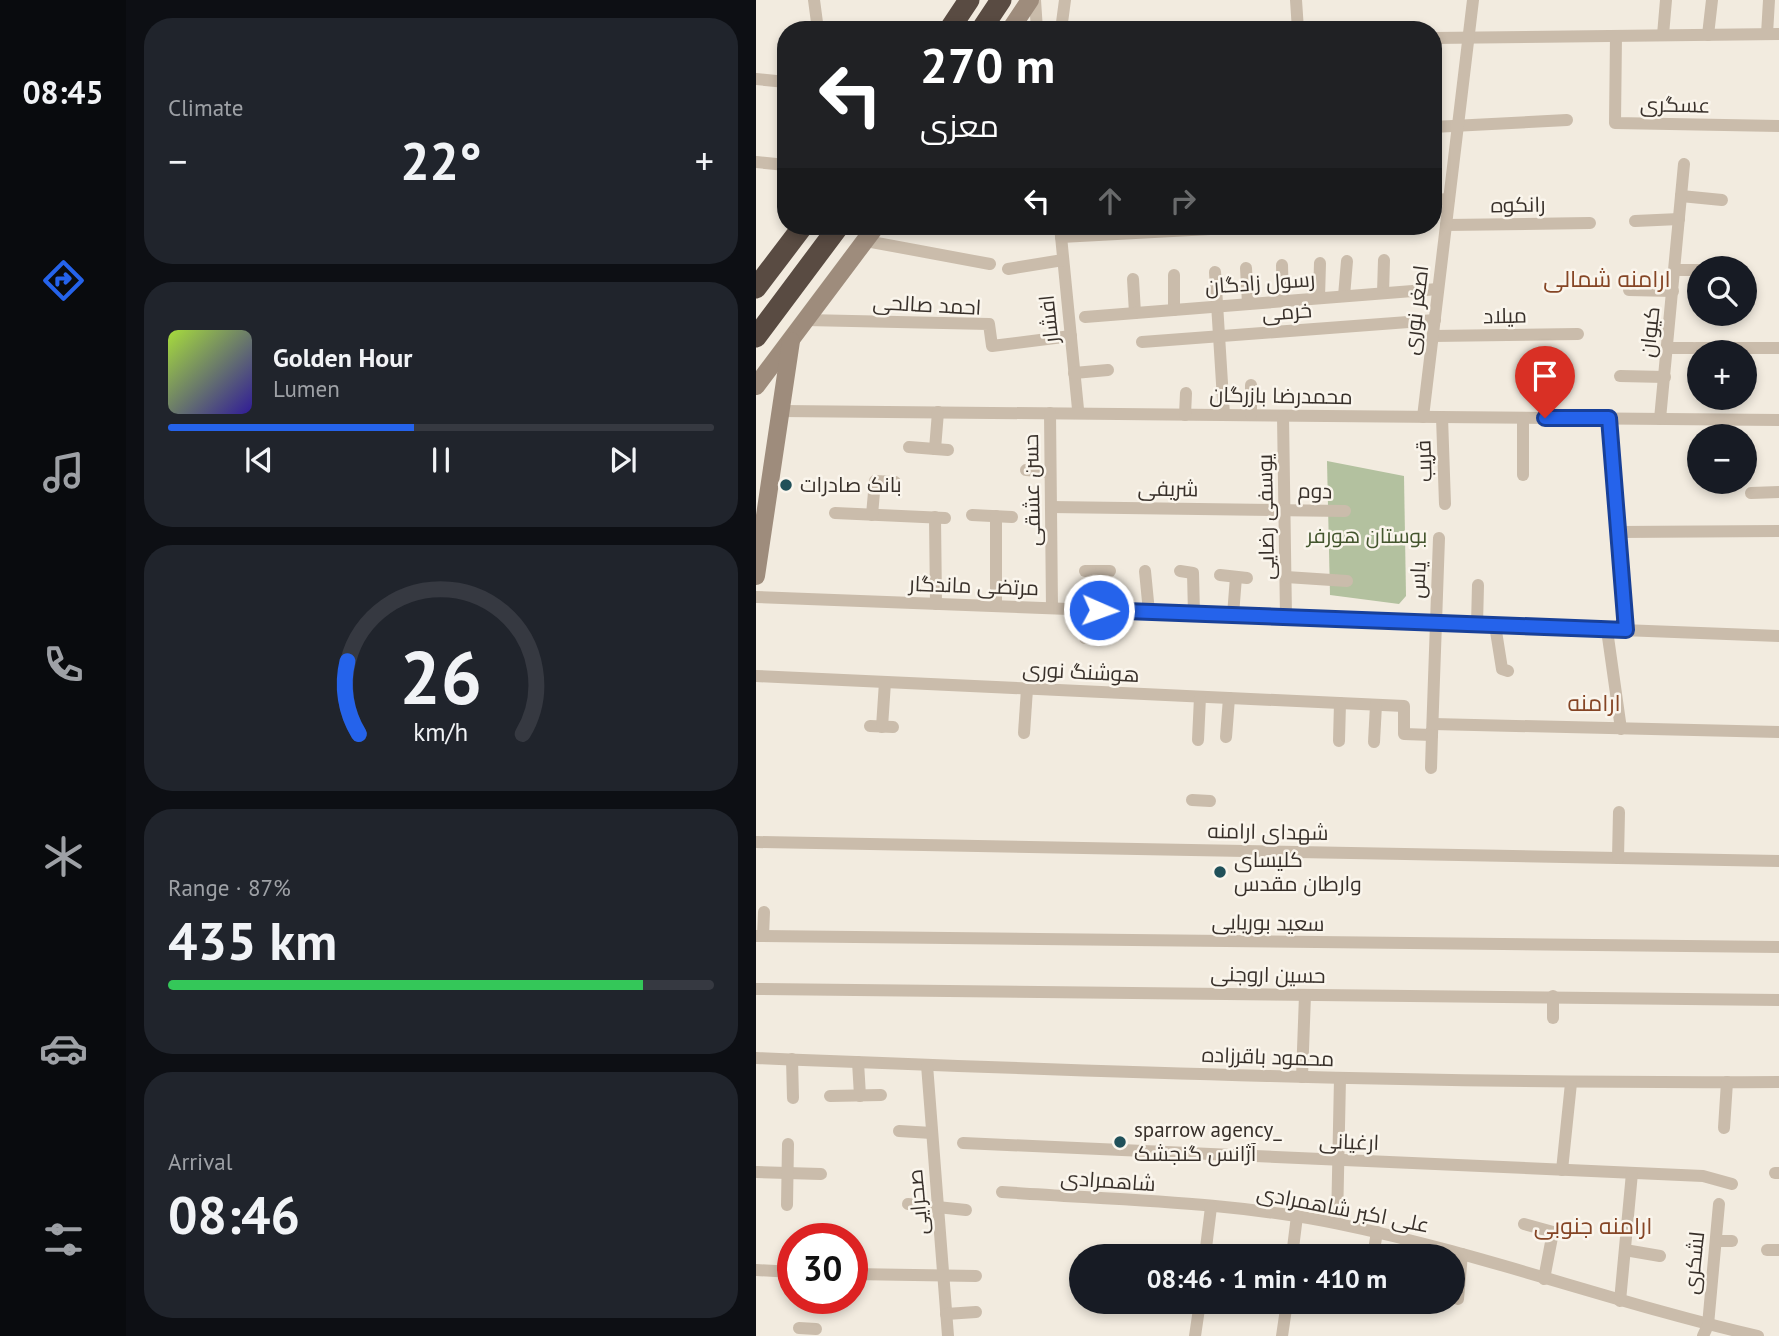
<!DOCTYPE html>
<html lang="en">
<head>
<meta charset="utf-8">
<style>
	body { margin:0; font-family:"PT Sans",Cairo,sans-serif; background:#20242c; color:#f1f3f6; height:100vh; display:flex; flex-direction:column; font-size:26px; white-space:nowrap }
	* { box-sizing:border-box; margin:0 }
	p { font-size:23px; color:#9ea1a6 }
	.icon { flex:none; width:38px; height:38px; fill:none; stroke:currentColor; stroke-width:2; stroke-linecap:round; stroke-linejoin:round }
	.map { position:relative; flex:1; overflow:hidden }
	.details { display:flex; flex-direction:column; gap:18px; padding:18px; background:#0d0f14; width:630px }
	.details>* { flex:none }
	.banner { position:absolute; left:21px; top:21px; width:665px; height:214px; border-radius:28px; box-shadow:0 4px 10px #0003; background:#202124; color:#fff; overflow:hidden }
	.controls { position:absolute; left:931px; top:256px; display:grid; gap:14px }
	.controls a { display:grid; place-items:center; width:70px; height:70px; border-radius:50%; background:#171b24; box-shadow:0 4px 10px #0003; font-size:35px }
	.speed { position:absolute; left:21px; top:1223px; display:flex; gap:14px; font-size:35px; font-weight:700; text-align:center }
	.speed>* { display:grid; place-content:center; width:91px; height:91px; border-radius:50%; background:#171b24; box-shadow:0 4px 10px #0003; line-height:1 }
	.speed .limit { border:10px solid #d22; background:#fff; color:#111 }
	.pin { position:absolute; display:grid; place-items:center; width:60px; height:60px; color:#fff; margin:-72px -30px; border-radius:50% 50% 50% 0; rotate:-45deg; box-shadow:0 0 7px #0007 }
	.pin .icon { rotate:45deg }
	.me { position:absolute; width:77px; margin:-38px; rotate:92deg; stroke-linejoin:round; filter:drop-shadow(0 0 5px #0008) }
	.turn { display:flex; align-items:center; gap:24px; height:147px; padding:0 28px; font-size:32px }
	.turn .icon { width:91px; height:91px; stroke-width:2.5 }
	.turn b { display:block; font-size:49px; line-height:60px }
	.lanes { display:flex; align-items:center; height:66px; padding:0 28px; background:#0003; justify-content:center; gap:35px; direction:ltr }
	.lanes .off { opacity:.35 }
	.big { font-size:52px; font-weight:600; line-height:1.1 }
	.details .widget { flex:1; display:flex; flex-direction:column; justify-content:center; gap:10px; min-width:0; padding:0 24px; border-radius:28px; background:#20242c }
	.details .dial { align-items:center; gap:0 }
	.dial svg { height:182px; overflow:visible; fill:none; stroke:#363941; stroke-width:7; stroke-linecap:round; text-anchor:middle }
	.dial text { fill:#f1f3f6; stroke:none }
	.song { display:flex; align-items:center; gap:21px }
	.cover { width:84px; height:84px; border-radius:10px; background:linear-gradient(135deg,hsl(80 70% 55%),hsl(250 70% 35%)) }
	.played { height:7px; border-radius:4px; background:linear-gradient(90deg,#2563eb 45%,#363941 45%) }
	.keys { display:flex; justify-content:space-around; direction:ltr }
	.heat { display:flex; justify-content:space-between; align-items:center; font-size:38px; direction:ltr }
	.charge { height:10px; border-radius:5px; background:linear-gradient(90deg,#34c759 87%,#363941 0) }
	.trip { position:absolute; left:313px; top:1244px; width:396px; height:70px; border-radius:35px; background:#171b24; box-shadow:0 4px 10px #0003; font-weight:600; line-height:70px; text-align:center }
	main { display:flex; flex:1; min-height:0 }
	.menu { display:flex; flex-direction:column; width:126px; justify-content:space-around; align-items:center; background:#090b0e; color:#9ea1a6 }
	.menu .icon { width:49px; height:49px }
	.menu .current { color:#2563eb }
	.menu b { font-size:32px; color:#f1f3f6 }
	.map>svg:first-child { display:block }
</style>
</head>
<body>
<main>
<nav class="menu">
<b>08:45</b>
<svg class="icon current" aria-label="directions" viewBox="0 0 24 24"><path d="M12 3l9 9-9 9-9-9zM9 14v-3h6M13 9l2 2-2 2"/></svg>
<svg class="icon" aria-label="music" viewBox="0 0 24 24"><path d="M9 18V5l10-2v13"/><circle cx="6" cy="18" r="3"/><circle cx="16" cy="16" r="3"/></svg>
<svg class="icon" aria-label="phone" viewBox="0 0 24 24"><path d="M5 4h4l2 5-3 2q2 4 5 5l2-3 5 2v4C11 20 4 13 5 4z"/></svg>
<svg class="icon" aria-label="climate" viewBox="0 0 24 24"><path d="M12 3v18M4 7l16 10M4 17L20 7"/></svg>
<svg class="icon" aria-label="car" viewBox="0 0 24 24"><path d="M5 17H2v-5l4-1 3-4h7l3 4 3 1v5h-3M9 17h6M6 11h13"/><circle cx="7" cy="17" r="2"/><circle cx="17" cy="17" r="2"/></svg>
<svg class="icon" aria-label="filters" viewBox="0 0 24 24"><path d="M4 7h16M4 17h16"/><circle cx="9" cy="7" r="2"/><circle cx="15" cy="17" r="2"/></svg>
</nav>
<section class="details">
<div class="widget"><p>Climate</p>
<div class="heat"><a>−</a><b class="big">22°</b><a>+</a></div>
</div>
<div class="widget">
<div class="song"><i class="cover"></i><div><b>Golden Hour</b><p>Lumen</p></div></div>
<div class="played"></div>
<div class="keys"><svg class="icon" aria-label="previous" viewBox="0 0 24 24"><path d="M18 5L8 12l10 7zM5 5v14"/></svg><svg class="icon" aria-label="pause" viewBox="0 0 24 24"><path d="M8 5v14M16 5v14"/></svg><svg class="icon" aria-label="next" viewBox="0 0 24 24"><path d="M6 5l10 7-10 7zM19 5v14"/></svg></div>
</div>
<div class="widget dial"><svg viewBox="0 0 100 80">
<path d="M14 69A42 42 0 1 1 86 69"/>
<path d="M14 69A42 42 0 0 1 9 37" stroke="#2563eb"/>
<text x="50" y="56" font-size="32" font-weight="700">26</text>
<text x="50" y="72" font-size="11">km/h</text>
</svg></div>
<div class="widget"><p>Range · 87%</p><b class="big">435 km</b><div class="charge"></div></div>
<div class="widget"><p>Arrival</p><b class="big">08:46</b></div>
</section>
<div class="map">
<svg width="1023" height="1336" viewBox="0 0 1023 1336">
	<rect width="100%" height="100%" fill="#f2ebdf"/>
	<path fill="#b3c19f" d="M571,461L648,476L650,596L643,604L574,595Z"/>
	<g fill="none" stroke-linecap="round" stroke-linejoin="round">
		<g stroke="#cabcab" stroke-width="12">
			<path d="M58,0L62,30"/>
			<path d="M279,0L281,30"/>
			<path d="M540,0L542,30"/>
			<path d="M305,30L309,0"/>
			<path d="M1011,34L1013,0"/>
			<path d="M907,35L910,0"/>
			<path d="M952,35L956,0"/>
			<path d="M860,36L859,123L1023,126"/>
			<path d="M677,38L1023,34"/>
			<path d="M0,79L30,82"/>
			<path d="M677,127L811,120"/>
			<path d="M0,162L30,165"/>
			<path d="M925,196L966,200"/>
			<path d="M677,200L693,199"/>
			<path d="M879,221L923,219"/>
			<path d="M690,225L834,223"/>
			<path d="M304,226L322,409"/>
			<path d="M305,237L510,226"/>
			<path d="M110,241L234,264"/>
			<path d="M526,265L527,301"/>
			<path d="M490,268L492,304"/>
			<path d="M252,269L307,260"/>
			<path d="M920,270H943"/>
			<path d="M459,272L468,415"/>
			<path d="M418,275V310"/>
			<path d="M377,279L379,313"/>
			<path d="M873,290L917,291"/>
			<path d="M627,293L628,260"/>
			<path d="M588,296L591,261"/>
			<path d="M563,298L564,263"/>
			<path d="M329,317L682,289"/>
			<path d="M50,320L233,324L236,346L315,336"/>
			<path d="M677,336L822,334"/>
			<path d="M386,342L679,320"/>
			<path d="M912,348H937"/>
			<path d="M940,348H1023"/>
			<path d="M318,373L352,370"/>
			<path d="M864,376L909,377"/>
			<path d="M26,411L1023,420"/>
			<path d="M294,413L296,608"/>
			<path d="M429,415L430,393"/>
			<path d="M495,415V385"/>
			<path d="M527,416L530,617"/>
			<path d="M667,417L717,0"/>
			<path d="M686,417L689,504"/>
			<path d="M767,418V475"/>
			<path d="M853,418L870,630"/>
			<path d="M904,419L928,164"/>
			<path d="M153,447L192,450"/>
			<path d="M179,449L182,412"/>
			<path d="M270,470L294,472"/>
			<path d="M995,493L1023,492"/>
			<path d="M295,507L589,511"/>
			<path d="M79,513L189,518"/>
			<path d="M116,515L119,481L139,482"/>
			<path d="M216,515L256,517"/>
			<path d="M179,517L180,604"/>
			<path d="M862,532L1023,531"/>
			<path d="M329,571H354"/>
			<path d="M389,571L393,612"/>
			<path d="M424,571L437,573L438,614"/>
			<path d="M464,575L491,578"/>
			<path d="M530,577L591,581"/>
			<path d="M0,597L1023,636"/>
			<path d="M240,606V516"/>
			<path d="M343,610L345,571"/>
			<path d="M477,615L480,577"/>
			<path d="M721,625L722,585"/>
			<path d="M739,625L746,669L752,671"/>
			<path d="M851,630L865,729"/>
			<path d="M329,638L332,610"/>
			<path d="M0,676L648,706V734L676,735L683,538"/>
			<path d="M677,724L1023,732"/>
			<path d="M114,726L137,727"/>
			<path d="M126,727L129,682"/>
			<path d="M268,733L271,689"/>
			<path d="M470,737L473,698"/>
			<path d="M442,740L444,697"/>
			<path d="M583,741L584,703"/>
			<path d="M618,742L620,705"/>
			<path d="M675,768L676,735"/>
			<path d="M436,800L454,801"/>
			<path d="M0,842L1023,861"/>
			<path d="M862,858L863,812"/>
			<path d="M0,936L1023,947"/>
			<path d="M7,936L8,912"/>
			<path d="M0,989L1023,1000"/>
			<path d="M797,1018V996"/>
			<path d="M0,1058C341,1072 682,1084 1023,1082"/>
			<path d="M36,1059L37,1098"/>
			<path d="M102,1062L104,1096"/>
			<path d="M171,1065L192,1336"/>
			<path d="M546,1077L549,995"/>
			<path d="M74,1096L125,1095"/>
			<path d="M968,1128L971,1082"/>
			<path d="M143,1131L176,1133"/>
			<path d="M207,1143L947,1176L976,1184"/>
			<path d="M806,1170L815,1083"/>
			<path d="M0,1172L65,1174"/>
			<path d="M1019,1173H1023"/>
			<path d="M246,1192C358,1200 473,1201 583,1224C725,1253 861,1304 1002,1336"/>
			<path d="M152,1204L210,1210"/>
			<path d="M31,1205L32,1144"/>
			<path d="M581,1223L584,1078"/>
			<path d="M768,1224L797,1232L788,1279"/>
			<path d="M960,1241H976"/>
			<path d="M869,1250L904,1256"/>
			<path d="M1011,1250H1023"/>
			<path d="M449,1256L455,1207"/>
			<path d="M536,1256L541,1216"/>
			<path d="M617,1256L621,1232"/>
			<path d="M0,1270L37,1272"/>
			<path d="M96,1274L220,1276"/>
			<path d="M702,1299L706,1254"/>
			<path d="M864,1301L876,1173"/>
			<path d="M190,1314L220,1312"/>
			<path d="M43,1328L60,1329"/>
			<path d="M439,1336L444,1302"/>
			<path d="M526,1336L531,1302"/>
			<path d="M947,1336L952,1325L963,1204"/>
		</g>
		<g stroke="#9e8c7c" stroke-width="18">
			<path d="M254,30L274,0"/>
			<path d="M0,386L120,226"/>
			<path d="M0,576L35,341"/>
		</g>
		<g stroke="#594b42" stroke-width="21">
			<path d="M193,30L213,0"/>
			<path d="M225,30L245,0"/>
			<path d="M0,288L47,226"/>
			<path d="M0,337L83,226"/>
		</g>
	</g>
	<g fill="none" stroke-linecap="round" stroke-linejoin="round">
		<defs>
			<path id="route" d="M343,610L870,630L853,418H789"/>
		</defs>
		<use href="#route" stroke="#184099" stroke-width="18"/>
		<use href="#route" stroke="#2563eb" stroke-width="12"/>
	</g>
	<g fill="#205059" stroke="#faf5ec" stroke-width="2.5">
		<circle cx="30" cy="485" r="7"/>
		<circle cx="464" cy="872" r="7"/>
		<circle cx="364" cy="1142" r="7"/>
	</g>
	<g text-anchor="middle" stroke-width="5" stroke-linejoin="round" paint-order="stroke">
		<g font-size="21" fill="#38302a" stroke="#faf5ec">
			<text transform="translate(919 105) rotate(1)" y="7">عسگری</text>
			<text transform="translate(762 205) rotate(-1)" y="7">رانکوه</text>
			<text transform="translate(504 283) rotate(-4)" y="7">رسول زادگان</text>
			<text transform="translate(171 305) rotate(3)" y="7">احمد صالحی</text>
			<text transform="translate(660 310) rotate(-83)" y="7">اصغر نوری</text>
			<text transform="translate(531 312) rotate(-4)" y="7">خرمی</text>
			<text transform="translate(749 316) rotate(-1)" y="7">میلاد</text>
			<text transform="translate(293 319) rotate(-96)" y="7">افشار</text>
			<text transform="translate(894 332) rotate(-84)" y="7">کیوان</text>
			<text transform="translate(525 396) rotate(1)" y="7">محمدرضا بازرگان</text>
			<text transform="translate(668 461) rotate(-92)" y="7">قریب</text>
			<text transform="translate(412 489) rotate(1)" y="7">شریفی</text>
			<text transform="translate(276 490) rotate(-91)" y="7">حسن عشقی</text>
			<text transform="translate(559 491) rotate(1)" y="7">دوم</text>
			<text transform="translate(510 517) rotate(-91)" y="7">یوسفی رضایی</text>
			<text transform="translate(662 580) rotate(-88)" y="7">یاس</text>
			<text transform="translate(218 586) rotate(2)" y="7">مرتضی ماندگار</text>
			<text transform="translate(325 672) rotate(3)" y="7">هوشنگ نوری</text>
			<text transform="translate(512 832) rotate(1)" y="7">شهدای ارامنه</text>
			<text transform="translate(512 923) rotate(1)" y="7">سعید بوریایی</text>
			<text transform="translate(512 975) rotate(1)" y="7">حسین اروجنی</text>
			<text transform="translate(512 1057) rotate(2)" y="7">محمود باقرزاده</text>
			<text transform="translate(593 1142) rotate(2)" y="7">ارغیانی</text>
			<text transform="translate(352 1181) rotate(4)" y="7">شاهمرادی</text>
			<text transform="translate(162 1202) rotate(-95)" y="7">صحرایی</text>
			<text transform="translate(587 1209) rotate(11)" y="7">علی اکبر شاهمرادی</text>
			<text transform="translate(938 1263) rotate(-84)" y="7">لشکری</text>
		</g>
		<g font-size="21" fill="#38302a" stroke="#faf5ec" text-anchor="start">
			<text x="44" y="492">بانک صادرات</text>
			<text x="478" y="867">کلیسای<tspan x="478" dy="24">وارطان مقدس</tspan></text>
			<text x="378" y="1137">sparrow agency_<tspan x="378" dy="24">آژانس گنجشک</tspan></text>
		</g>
		<g font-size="21" fill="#44562e" stroke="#faf5ec">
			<text x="611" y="543">بوستان هورفر</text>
		</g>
		<g font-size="23" fill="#854525" stroke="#faf5ec">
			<text x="851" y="287">ارامنه شمالی</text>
			<text x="838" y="711">ارامنه</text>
			<text x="837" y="1234">ارامنه جنوبی</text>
		</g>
	</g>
</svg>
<div class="controls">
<a><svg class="icon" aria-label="search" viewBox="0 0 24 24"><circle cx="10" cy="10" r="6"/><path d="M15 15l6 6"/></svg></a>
<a>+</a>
<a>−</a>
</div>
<div class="speed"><div class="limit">30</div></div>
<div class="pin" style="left:789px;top:418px;background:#d93025"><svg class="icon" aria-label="arrive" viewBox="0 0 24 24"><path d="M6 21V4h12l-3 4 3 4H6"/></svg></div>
<svg class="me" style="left:343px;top:610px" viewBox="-20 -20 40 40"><circle r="17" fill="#2563eb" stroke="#fff" stroke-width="3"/><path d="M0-11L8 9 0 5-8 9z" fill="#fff"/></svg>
<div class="trip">08:46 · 1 min · 410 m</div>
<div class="banner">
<div class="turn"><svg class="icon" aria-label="left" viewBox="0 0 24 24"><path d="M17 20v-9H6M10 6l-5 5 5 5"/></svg><div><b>270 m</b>معزی</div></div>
<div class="lanes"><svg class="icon" aria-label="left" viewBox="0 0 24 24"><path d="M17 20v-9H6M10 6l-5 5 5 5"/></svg><svg class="icon off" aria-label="ahead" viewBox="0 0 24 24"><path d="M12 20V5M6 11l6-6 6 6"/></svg><svg class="icon off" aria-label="right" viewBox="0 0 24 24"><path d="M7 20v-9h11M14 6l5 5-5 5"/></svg></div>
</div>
</div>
</main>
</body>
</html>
